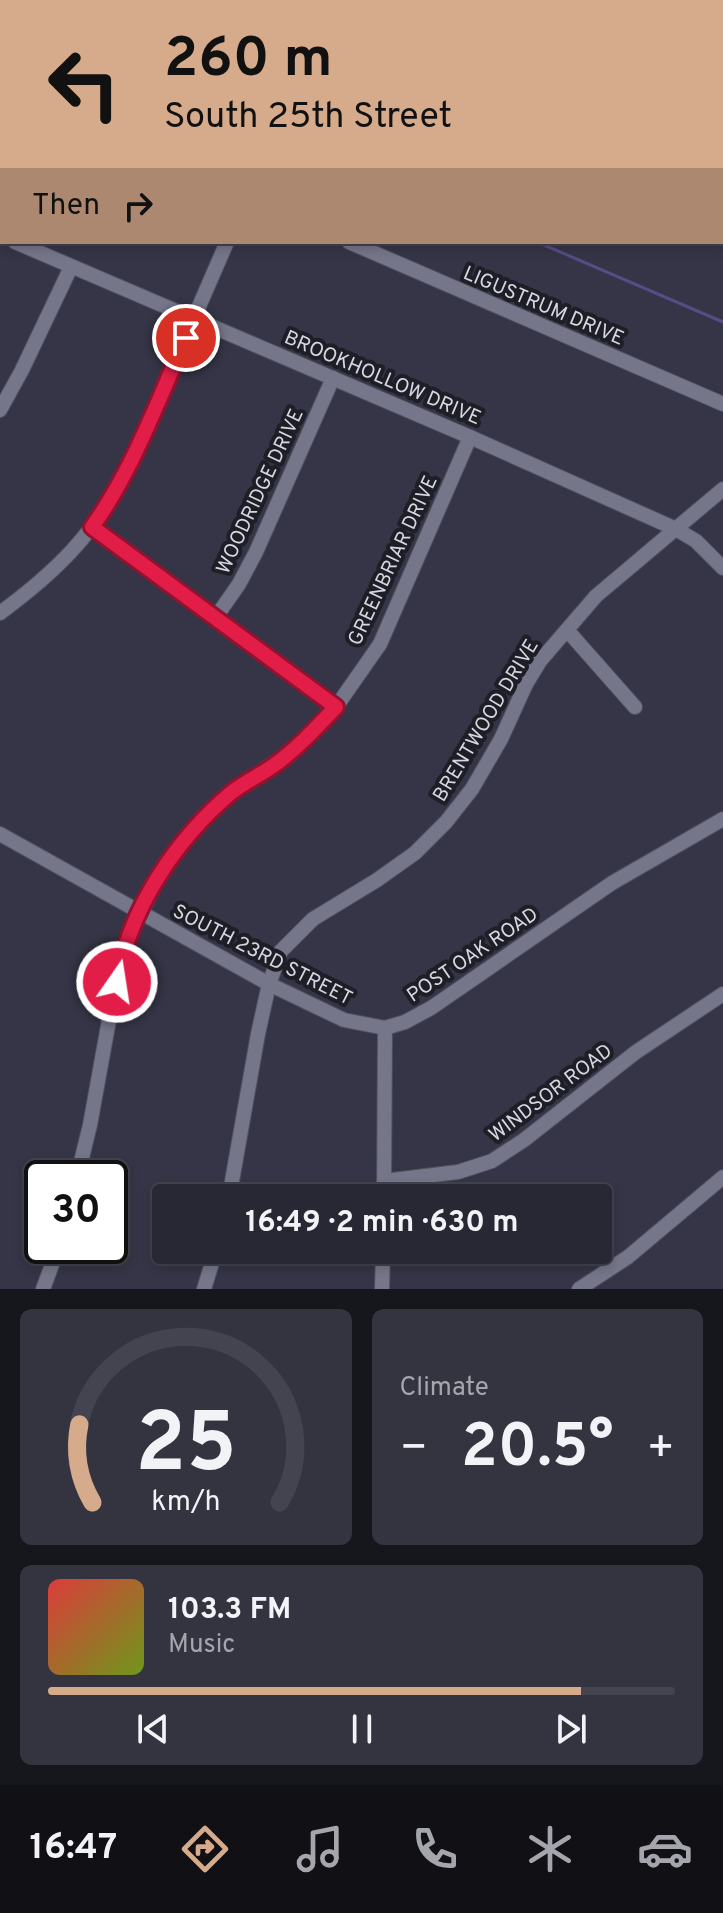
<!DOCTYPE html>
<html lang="en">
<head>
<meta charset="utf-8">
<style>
	body { margin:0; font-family:Overpass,sans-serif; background:#343441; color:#f1f3f6; height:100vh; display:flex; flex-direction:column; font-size:30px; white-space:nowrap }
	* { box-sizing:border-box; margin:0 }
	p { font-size:26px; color:#a5a6ad }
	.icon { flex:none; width:44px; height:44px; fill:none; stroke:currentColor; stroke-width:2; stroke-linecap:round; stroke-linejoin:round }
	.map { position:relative; height:1289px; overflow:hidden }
	.sheet { display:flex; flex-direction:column; gap:20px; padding:20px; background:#16161d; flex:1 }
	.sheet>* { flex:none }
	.banner { position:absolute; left:0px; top:0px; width:724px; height:244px; box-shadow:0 4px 12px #0003,0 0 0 2px #444450; background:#d6ab8b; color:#111; overflow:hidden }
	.speed { position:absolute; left:24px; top:1160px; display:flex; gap:16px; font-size:40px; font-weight:700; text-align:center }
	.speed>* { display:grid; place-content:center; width:104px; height:104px; border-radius:50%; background:#282835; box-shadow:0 4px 12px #0003,0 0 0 2px #444450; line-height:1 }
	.speed .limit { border:4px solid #111; border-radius:12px; background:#fff; color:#111 }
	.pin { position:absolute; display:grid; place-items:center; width:68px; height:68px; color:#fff; margin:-34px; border:4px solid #fff; border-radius:50%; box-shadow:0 2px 8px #0007 }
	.me { position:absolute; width:88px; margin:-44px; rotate:13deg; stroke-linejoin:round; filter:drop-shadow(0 0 6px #0008) }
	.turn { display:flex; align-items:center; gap:28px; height:168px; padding:0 32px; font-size:36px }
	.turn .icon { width:104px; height:104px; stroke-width:2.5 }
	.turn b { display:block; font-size:56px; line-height:68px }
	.then { display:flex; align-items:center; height:76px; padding:0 32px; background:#0003; gap:16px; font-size:30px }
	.big { font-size:60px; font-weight:700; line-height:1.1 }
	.sheet .card { flex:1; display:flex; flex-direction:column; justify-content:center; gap:12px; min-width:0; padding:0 28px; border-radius:12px; background:#343441 }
	.sheet .dial { align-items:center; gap:0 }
	.dial svg { height:208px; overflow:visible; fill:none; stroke:#444450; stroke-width:7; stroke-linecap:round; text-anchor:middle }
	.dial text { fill:#f1f3f6; stroke:none }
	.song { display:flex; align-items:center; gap:24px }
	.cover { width:96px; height:96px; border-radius:12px; background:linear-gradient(135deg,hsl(0 70% 55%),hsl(80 70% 35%)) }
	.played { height:8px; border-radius:4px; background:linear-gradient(90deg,#d6ab8b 85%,#444450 85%) }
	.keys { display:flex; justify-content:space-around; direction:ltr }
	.heat { display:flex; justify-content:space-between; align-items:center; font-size:44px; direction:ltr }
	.sheet .tiles { flex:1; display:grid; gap:20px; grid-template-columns:1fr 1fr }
	.card:last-child { grid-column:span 2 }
	.trip { position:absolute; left:152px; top:1184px; width:460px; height:80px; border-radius:8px; background:#282835; box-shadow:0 4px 12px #0003,0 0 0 2px #444450; font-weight:700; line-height:80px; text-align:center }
	.tabs { display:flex; height:128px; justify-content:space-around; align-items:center; background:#101015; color:#a5a6ad }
	.tabs .icon { width:56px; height:56px }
	.tabs .active { color:#d6ab8b }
	.tabs b { font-size:36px; color:#f1f3f6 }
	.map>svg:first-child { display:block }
</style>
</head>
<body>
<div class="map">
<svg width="723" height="1289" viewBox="0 0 723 1289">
	<rect width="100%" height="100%" fill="#353547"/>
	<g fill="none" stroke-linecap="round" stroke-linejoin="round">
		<g stroke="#574c85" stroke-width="3">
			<path d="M33,0L35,2"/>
			<path d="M537,242L723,322"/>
		</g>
		<defs>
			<g id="minor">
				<path d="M184,0L186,2"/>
				<path d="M418,0L419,2"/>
				<path d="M685,2L686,0"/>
				<path d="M0,87L2,89"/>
				<path d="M722,151H723"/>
				<path d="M0,235L2,236"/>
				<path d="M15,242L470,437L676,529L696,541L723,568"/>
				<path d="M349,242L723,404"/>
				<path d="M0,410L22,370L71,267"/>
				<path d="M92,527L336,707"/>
				<path d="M0,613C57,571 93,535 127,472L227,242"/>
				<path d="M216,617L239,584L256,552L333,378"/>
				<path d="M567,630L635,707"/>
				<path d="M0,834L269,984L344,1020L385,1028L405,1022L431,1008L612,883L723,819"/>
				<path d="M77,1178L90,1125L121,954L156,883L175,849L202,819L235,789L299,746L336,707L380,644L470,437"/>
				<path d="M384,1181L458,1172L492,1161L524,1140L636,1052L723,994"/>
				<path d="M229,1198L258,1034L269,984L281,951L313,919L377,880L415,853L446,822L472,789L501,739L526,684L540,661L596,596L723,489"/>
				<path d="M384,1198L385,1028"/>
				<path d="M43,1289L59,1246"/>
				<path d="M204,1289L216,1250"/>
				<path d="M382,1289L383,1250"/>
				<path d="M579,1289L628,1257L723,1177"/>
			</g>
			<g id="major">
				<path d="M103,2L108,0"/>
				<path d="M0,45L2,44"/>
			</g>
		</defs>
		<use href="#minor" stroke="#505160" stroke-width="16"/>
		<use href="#major" stroke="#505160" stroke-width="18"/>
		<use href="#minor" stroke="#75768a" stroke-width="14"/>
		<use href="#major" stroke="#8f90ce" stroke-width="16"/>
	</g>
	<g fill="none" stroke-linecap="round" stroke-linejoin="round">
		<defs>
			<path id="route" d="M117,982C129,909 176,839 232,792C245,782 260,775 273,766C297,749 316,728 336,707L92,527C133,470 157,402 186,338"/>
		</defs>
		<use href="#route" stroke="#92132f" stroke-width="20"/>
		<use href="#route" stroke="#e11d48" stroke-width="14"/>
	</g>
	<g text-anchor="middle" stroke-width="8" stroke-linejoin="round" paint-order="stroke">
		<g font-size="20" fill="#d6d7e2" stroke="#1d1e26">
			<text transform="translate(544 305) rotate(23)" y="7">LIGUSTRUM DRIVE</text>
			<text transform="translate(383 377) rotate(23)" y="7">BROOKHOLLOW DRIVE</text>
			<text transform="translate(259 491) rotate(-65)" y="7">WOODRIDGE DRIVE</text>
			<text transform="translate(392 560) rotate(-65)" y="7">GREENBRIAR DRIVE</text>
			<text transform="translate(485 720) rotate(-59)" y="7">BRENTWOOD DRIVE</text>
			<text transform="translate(263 954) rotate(27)" y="7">SOUTH 23RD STREET</text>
			<text transform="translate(472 954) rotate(-34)" y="7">POST OAK ROAD</text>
			<text transform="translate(550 1092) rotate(-37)" y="7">WINDSOR ROAD</text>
		</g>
	</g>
</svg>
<div class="speed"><div class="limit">30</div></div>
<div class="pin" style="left:186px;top:338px;background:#d93025"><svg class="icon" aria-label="arrive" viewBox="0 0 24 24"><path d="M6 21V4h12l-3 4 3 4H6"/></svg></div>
<svg class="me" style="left:117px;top:982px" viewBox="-20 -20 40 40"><circle r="17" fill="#e11d48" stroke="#fff" stroke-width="3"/><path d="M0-11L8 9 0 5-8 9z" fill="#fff"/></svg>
<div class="trip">16:49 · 2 min · 630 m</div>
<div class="banner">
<div class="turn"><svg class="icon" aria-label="left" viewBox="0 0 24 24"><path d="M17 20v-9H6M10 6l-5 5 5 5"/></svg><div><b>260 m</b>South 25th Street</div></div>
<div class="then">Then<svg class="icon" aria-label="right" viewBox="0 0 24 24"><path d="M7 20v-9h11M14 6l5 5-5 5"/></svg></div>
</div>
</div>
<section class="sheet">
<div class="tiles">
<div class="card dial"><svg viewBox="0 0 100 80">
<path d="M14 69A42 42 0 1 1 86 69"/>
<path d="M14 69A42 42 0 0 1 9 39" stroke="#d6ab8b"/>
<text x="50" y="56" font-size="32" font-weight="700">25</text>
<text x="50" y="72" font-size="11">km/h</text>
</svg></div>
<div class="card"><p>Climate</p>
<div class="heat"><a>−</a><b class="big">20.5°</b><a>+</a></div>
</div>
<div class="card">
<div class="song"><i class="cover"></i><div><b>103.3 FM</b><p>Music</p></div></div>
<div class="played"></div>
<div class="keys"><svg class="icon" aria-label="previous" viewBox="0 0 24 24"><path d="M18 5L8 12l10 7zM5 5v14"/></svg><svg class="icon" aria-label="pause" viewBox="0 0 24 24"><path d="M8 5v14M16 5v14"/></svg><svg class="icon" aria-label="next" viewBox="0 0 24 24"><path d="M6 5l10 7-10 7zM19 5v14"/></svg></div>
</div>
</div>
</section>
<nav class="tabs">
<b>16:47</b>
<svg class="icon active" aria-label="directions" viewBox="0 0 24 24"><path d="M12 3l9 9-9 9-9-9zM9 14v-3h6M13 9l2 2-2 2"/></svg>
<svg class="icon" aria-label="music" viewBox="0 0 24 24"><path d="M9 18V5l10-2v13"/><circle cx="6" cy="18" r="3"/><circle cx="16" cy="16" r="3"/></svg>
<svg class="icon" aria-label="phone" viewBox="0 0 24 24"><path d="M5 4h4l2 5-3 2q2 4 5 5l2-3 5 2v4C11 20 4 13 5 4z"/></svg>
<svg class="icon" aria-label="climate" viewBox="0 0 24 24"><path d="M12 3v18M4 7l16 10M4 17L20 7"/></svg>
<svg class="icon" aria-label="car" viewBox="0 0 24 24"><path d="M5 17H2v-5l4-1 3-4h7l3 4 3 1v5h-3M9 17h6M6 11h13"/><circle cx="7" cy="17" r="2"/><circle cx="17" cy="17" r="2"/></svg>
</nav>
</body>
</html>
